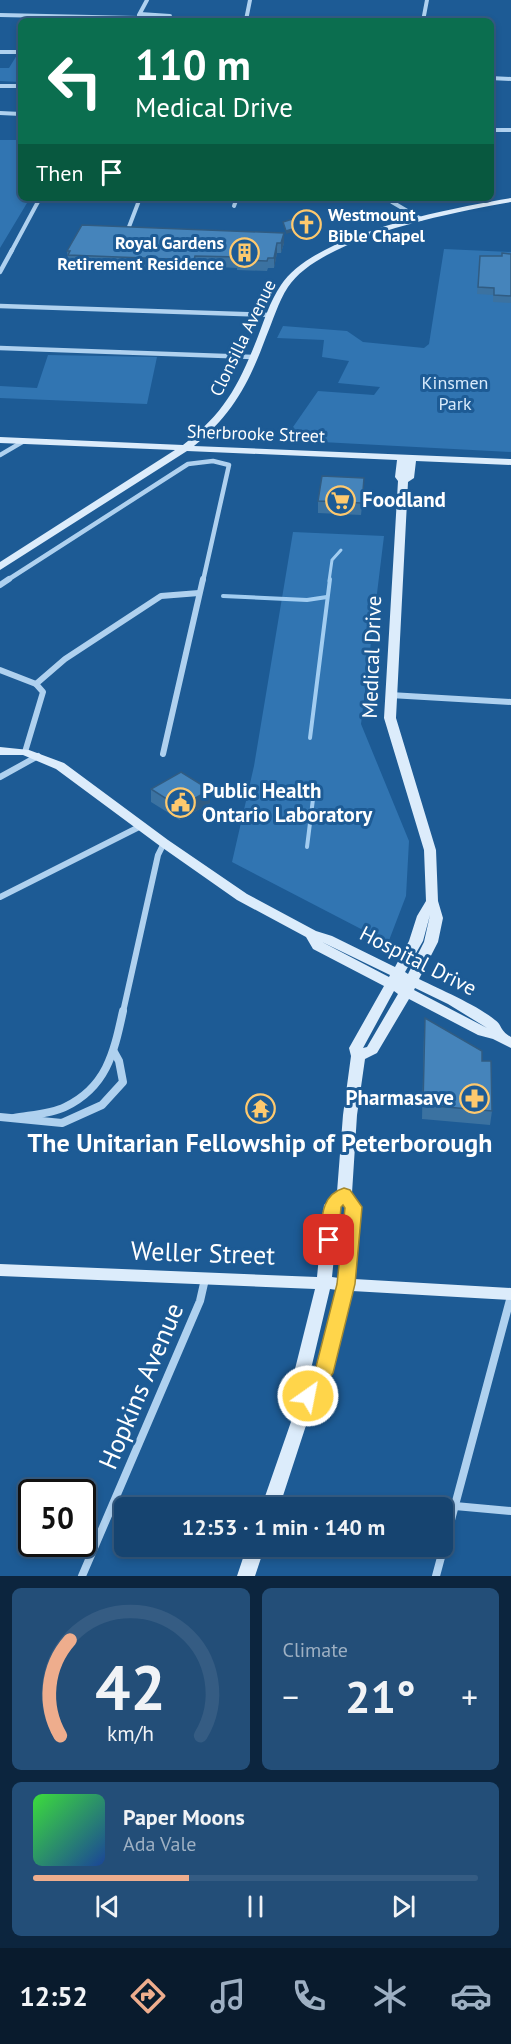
<!DOCTYPE html>
<html lang="en">
<head>
<meta charset="utf-8">
<style>
	body { margin:0; font-family:"PT Sans",sans-serif; background:#234e78; color:#f1f3f6; height:100vh; display:flex; flex-direction:column; font-size:22px; white-space:nowrap }
	* { box-sizing:border-box; margin:0 }
	p { font-size:20px; color:#9eb0c3 }
	.icon { flex:none; width:33px; height:33px; fill:none; stroke:currentColor; stroke-width:2; stroke-linecap:round; stroke-linejoin:round }
	.map { position:relative; height:1576px; overflow:hidden }
	.details { display:flex; flex-direction:column; gap:12px; padding:12px; background:#0c253e; flex:1 }
	.details>* { flex:none }
	.top-card { position:absolute; left:18px; top:18px; width:476px; height:183px; border-radius:9px; box-shadow:0 3px 9px #0003,0 0 0 2px #355c83; background:#0b6e4f; color:#fff; overflow:hidden }
	.speed { position:absolute; left:18px; top:1479px; display:flex; gap:12px; font-size:30px; font-weight:700; text-align:center }
	.speed>* { display:grid; place-content:center; width:78px; height:78px; border-radius:50%; background:#164470; box-shadow:0 3px 9px #0003,0 0 0 2px #355c83; line-height:1 }
	.speed .limit { border:3px solid #111; border-radius:9px; background:#fff; color:#111 }
	.pin { position:absolute; display:grid; place-items:center; width:51px; height:51px; color:#fff; margin:-26px; border-radius:12px; box-shadow:0 3px 9px #0006 }
	.me { position:absolute; width:66px; margin:-33px; rotate:33deg; stroke-linejoin:round; filter:drop-shadow(0 0 4px #0008) }
	.turn { display:flex; align-items:center; gap:21px; height:126px; padding:0 18px; font-size:27px }
	.turn .icon { width:78px; height:78px; stroke-width:2.5 }
	.turn b { display:block; font-size:42px; line-height:51px }
	.then { display:flex; align-items:center; height:57px; padding:0 18px; background:#0003; gap:12px; font-size:22px }
	.big { font-size:45px; font-weight:600; line-height:1.1 }
	.details .card { flex:1; display:flex; flex-direction:column; justify-content:center; gap:9px; min-width:0; padding:0 21px; border-radius:9px; background:#234e78 }
	.details .dial { align-items:center; gap:0 }
	.dial svg { height:156px; overflow:visible; fill:none; stroke:#355c83; stroke-width:7; stroke-linecap:round; text-anchor:middle }
	.dial text { fill:#f1f3f6; stroke:none }
	.song { display:flex; align-items:center; gap:18px }
	.cover { width:72px; height:72px; border-radius:9px; background:linear-gradient(135deg,hsl(120 70% 55%),hsl(220 70% 35%)) }
	.played { height:6px; border-radius:3px; background:linear-gradient(90deg,#eead8d 35%,#355c83 35%) }
	.keys { display:flex; justify-content:space-around; direction:ltr }
	.heat { display:flex; justify-content:space-between; align-items:center; font-size:33px; direction:ltr }
	.details .tiles { flex:1; display:grid; gap:12px; grid-template-columns:1fr 1fr }
	.card:last-child { grid-column:span 2 }
	.trip { position:absolute; left:114px; top:1497px; width:339px; height:60px; border-radius:9px; background:#164470; box-shadow:0 3px 9px #0003,0 0 0 2px #355c83; font-weight:600; line-height:60px; text-align:center }
	.dock { display:flex; height:96px; justify-content:space-around; align-items:center; background:#091b2d; color:#9eb0c3 }
	.dock .icon { width:42px; height:42px }
	.dock .on { color:#eead8d }
	.dock b { font-size:27px; color:#f1f3f6 }
	.map>svg:first-child { display:block }
</style>
</head>
<body>
<div class="map">
<svg width="511" height="1576" viewBox="0 0 511 1576">
	<rect width="100%" height="100%" fill="#1d5b95"/>
	<g fill="#3175b2">
		<path d="M17,55H21V82L0,81V68H9Z"/>
		<path d="M0,140H21V198H30L0,248Z"/>
		<path d="M444,249L511,252V452L284,440L318,391L374,395L380,387L338,383L349,361L322,357L324,340L277,338L283,326L347,331L363,342L424,348L429,344Z"/>
		<path d="M48,355L157,357L147,404L0,398V386L37,388Z"/>
		<path d="M293,532L384,536L361,724L409,841L406,896L388,943L232,862L254,766Z"/>
	</g>
	<g fill="none" stroke-linecap="round" stroke-linejoin="round">
		<path stroke="#a2cdf1" stroke-width="3" d="M329,581L332,560L341,550"/>
		<g stroke="#a2cdf1" stroke-width="4">
			<path d="M223,596L307,600L327,597"/>
			<path d="M310,738L330,579"/>
			<path d="M307,847L314,791"/>
		</g>
		<g stroke="#afd1ef" stroke-width="4">
			<path d="M140,14L170,16"/>
			<path d="M0,15L138,18"/>
			<path d="M139,15L147,0"/>
			<path d="M246,18L353,21"/>
			<path d="M246,20L250,0"/>
			<path d="M423,21L427,0"/>
			<path d="M0,52H21"/>
			<path d="M490,78L511,79"/>
			<path d="M0,86H21"/>
			<path d="M0,113L21,114"/>
			<path d="M490,130H511"/>
			<path d="M392,198V202L421,219"/>
			<path d="M234,206L237,198"/>
			<path d="M127,232L140,198"/>
			<path d="M11,252L40,198"/>
		</g>
		<g stroke="#afd1ef" stroke-width="4.5">
			<path d="M0,272L12,250"/>
			<path d="M0,306L271,315"/>
			<path d="M0,348L253,357"/>
			<path d="M0,455L24,441"/>
			<path d="M6,581L188,464L213,461L229,465L203,581"/>
		</g>
		<g stroke="#afd1ef" stroke-width="6">
			<path d="M0,585L9,579"/>
			<path d="M0,670L36,684L43,692L25,752"/>
			<path d="M36,684L65,659L161,596L199,593"/>
			<path d="M390,695L511,702"/>
			<path d="M163,754L203,579"/>
			<path d="M0,777L38,756"/>
			<path d="M0,897L141,826"/>
			<path d="M123,1012L158,855L164,843"/>
		</g>
		<g stroke="#afd1ef" stroke-width="8">
			<path d="M0,1117L62,1123L102,1105L123,1082L119,1061L114,1052"/>
			<path d="M14,1118C30,1115 51,1114 65,1107C107,1087 114,1052 123,1011"/>
			<path d="M455,1506L511,1511"/>
			<path d="M82,1576L200,1301L205,1279"/>
			<path d="M436,1576L511,1296"/>
		</g>
		<g fill="#dcecfb" fill-rule="evenodd">
			<path d="M511,198V202C454,212 321,237 288,287C278,302 273,321 266,337C249,383 233,414 194,446L511,459V465L416,461L414,478L408,482L396,718L436,850L438,901L443,918L438,942L419,979C441,990 477,1005 495,1020C503,1026 499,1030 511,1037V1048L493,1039L478,1035L409,999L377,1053L365,1059L357,1115L352,1193L361,1207L354,1279L511,1288V1300L352,1291L332,1373L315,1398L279,1508H261L300,1396L295,1369L315,1289L0,1276V1264L317,1277L324,1205L337,1192L343,1115L351,1056L349,1048L384,986L313,949L306,937L237,900L160,846L56,769L23,755H0V747L29,750L64,763L168,840L247,894L316,931L332,936L395,967L409,941L417,916L426,901L424,850L384,718L398,481L395,477L397,460L187,451L0,570V562L175,450L0,443V437L183,445C224,413 238,387 257,339C264,321 270,301 281,285C315,233 452,208 511,198ZM430,915L424,942L408,974L405,972L423,941ZM322,942L390,975L389,977ZM415,988L448,1004L487,1028L414,990ZM394,991L398,994L367,1047L363,1048ZM343,1204L345,1208L339,1278L332,1277L339,1207ZM330,1289L337,1290L316,1371L313,1376L311,1369Z"/>
			<path d="M247,1546H265L255,1576H237Z"/>
		</g>
	</g>
	<g fill="#3b72a1">
		<path d="M284,233V243L281,253H277L274,268H268L267,271L237,270V268L196,266L194,271L69,265L68,262L67,251Z"/>
		<path d="M511,254V303L493,302V295L477,294L480,256H502Z"/>
		<path d="M364,489L361,515L318,513V501Z"/>
		<path d="M151,789L210,803L180,820L151,802Z"/>
		<path d="M424,1032L482,1061L492,1111L490,1125L422,1119Z"/>
	</g>
	<g fill="#305c83">
		<path d="M321,220V223L286,234V231Z"/>
		<path d="M284,233V243L281,253V243Z"/>
		<path d="M277,243V253L274,268V258Z"/>
		<path d="M195,256L196,266L194,271V260Z"/>
		<path d="M210,790V803L180,820L179,807Z"/>
	</g>
	<g fill="#4584bb" stroke="#305c83" stroke-width="1.5">
		<path d="M308,214L321,220L286,231L283,222Z"/>
		<path d="M82,225L284,233L281,243H277L274,258H268L267,261L237,260L238,257L195,256L194,260L68,255L70,251H67Z"/>
		<path d="M502,253L511,254V296L494,295V288L478,287L480,256H502Z"/>
		<path d="M322,476L364,478L362,503L318,501Z"/>
		<path d="M181,772L210,790L179,807L151,789Z"/>
		<path d="M425,1018L482,1051V1061H491L492,1111L423,1105Z"/>
	</g>
	<path fill="#ffd54a" stroke="#a68a30" stroke-width="1.5" d="M344,1188L350,1190L362,1207L355,1284L333,1373L315,1401L308,1403L302,1401L299,1396L315,1371L337,1284L345,1208L343,1205L341,1207L338,1240L335,1245L329,1247L323,1245L320,1240C322,1220 320,1195 344,1188Z"/>
	<defs>
		<symbol id="church-ring" viewBox="-11 -11 22 22"><circle r="9.5" fill="#1d5b95" stroke="#fec96e" stroke-width="1.5"/><path d="M-1.2-6h2.4v3.5h3.3v2.4h-3.3V6h-2.4V-.1h-3.3v-2.4h3.3Z" fill="#fec96e"/></symbol>
		<symbol id="building-ring" viewBox="-11 -11 22 22"><circle r="9.5" fill="#1d5b95" stroke="#fec96e" stroke-width="1.5"/><path d="M-4-6H4V6H1V3H-1V6H-4ZM-2.5-4.3h1.7v1.8h-1.7ZM.8-4.3h1.7v1.8H.8ZM-2.5-1h1.7V.8h-1.7ZM.8-1h1.7V.8H.8Z" fill="#fec96e"/></symbol>
		<symbol id="supermarket-ring" viewBox="-11 -11 22 22"><circle r="9.5" fill="#1d5b95" stroke="#fec96e" stroke-width="1.5"/><path d="M-6-5.5h2.5l.6 2H6L4.5 2H-2.5L-4.4-4H-6ZM-1.5 3.2a1.3 1.3 0 1 0 .1 0ZM3 3.2a1.3 1.3 0 1 0 .1 0Z" fill="#fec96e"/></symbol>
		<symbol id="civic-ring" viewBox="-11 -11 22 22"><circle r="9.5" fill="#1d5b95" stroke="#fec96e" stroke-width="1.5"/><path d="M-.6-6.5H3V-4.5H.6V-3L4-1V1h2V6H-6V1h2V-1L-.6-3ZM-1.2 2.5V6h2.4V2.5Z" fill="#fec96e"/></symbol>
		<symbol id="pharmacy-ring" viewBox="-11 -11 22 22"><circle r="9.5" fill="#1d5b95" stroke="#fec96e" stroke-width="1.5"/><path d="M-2-6h4v4h4v4h-4v4h-4v-4h-4v-4h4Z" fill="#fec96e"/></symbol>
		<symbol id="temple-ring" viewBox="-11 -11 22 22"><circle r="9.5" fill="#1d5b95" stroke="#fec96e" stroke-width="1.5"/><path d="M0-6L5-2H3V0L6.5 2.5H4V6H1.5V3h-3V6H-4V2.5H-6.5L-3 0V-2H-5Z" fill="#fec96e"/></symbol>
	</defs>
	<g fill-rule="evenodd">
		<use href="#church-ring" x="290" y="208" width="33" height="33"/>
		<use href="#building-ring" x="228" y="236" width="33" height="33"/>
		<use href="#supermarket-ring" x="324" y="484" width="33" height="33"/>
		<use href="#civic-ring" x="164" y="786" width="33" height="33"/>
		<use href="#pharmacy-ring" x="458" y="1082" width="33" height="33"/>
		<use href="#temple-ring" x="244" y="1092" width="33" height="33"/>
	</g>
	<g text-anchor="middle" stroke-width="6" stroke-linejoin="round" paint-order="stroke">
		<g font-size="18" font-weight="bold" fill="#fff" stroke="#1d5b95" text-anchor="start">
			<text x="328" y="221">Westmount<tspan x="328" dy="21">Bible Chapel</tspan></text>
			<text x="224" y="249" text-anchor="end">Royal Gardens<tspan x="224" dy="21">Retirement Residence</tspan></text>
		</g>
		<g font-size="18" fill="#fff" stroke="#1d5b95">
			<text transform="translate(243 338) rotate(-64)" y="6">Clonsilla Avenue</text>
			<text transform="translate(256 434) rotate(2)" y="6">Sherbrooke Street</text>
		</g>
		<g font-size="18" fill="#d6e9fb" stroke="#1d5b95">
			<text x="455" y="389">Kinsmen<tspan x="455" dy="21">Park</tspan></text>
		</g>
		<g font-size="21" font-weight="bold" fill="#fff" stroke="#1d5b95" text-anchor="start">
			<text x="362" y="507">Foodland</text>
			<text x="202" y="798">Public Health<tspan x="202" dy="24">Ontario Laboratory</tspan></text>
			<text x="454" y="1105" text-anchor="end">Pharmasave</text>
		</g>
		<g font-size="21" fill="#fff" stroke="#1d5b95">
			<text transform="translate(372 657) rotate(-88)" y="7">Medical Drive</text>
			<text transform="translate(418 961) rotate(27)" y="7">Hospital Drive</text>
		</g>
		<g font-size="26" font-weight="bold" fill="#fff" stroke="#1d5b95">
			<text x="260" y="1152">The Unitarian Fellowship of Peterborough</text>
		</g>
		<g font-size="26" fill="#fff" stroke="#1d5b95">
			<text transform="translate(203 1253) rotate(2)" y="9">Weller Street</text>
			<text transform="translate(141 1386) rotate(-67)" y="9">Hopkins Avenue</text>
		</g>
	</g>
</svg>
<div class="speed"><div class="limit">50</div></div>
<div class="pin" style="left:329px;top:1240px;background:#d93025"><svg class="icon" aria-label="arrive" viewBox="0 0 24 24"><path d="M6 21V4h12l-3 4 3 4H6"/></svg></div>
<svg class="me" style="left:308px;top:1396px" viewBox="-20 -20 40 40"><circle r="17" fill="#ffd54a" stroke="#fff" stroke-width="3"/><path d="M0-11L8 9 0 5-8 9z" fill="#fff"/></svg>
<div class="trip">12:53 · 1 min · 140 m</div>
<div class="top-card">
<div class="turn"><svg class="icon" aria-label="left" viewBox="0 0 24 24"><path d="M17 20v-9H6M10 6l-5 5 5 5"/></svg><div><b>110 m</b>Medical Drive</div></div>
<div class="then">Then<svg class="icon" aria-label="arrive" viewBox="0 0 24 24"><path d="M6 21V4h12l-3 4 3 4H6"/></svg></div>
</div>
</div>
<section class="details">
<div class="tiles">
<div class="card dial"><svg viewBox="0 0 100 80">
<path d="M14 69A42 42 0 1 1 86 69"/>
<path d="M14 69A42 42 0 0 1 19 20" stroke="#eead8d"/>
<text x="50" y="56" font-size="32" font-weight="700">42</text>
<text x="50" y="72" font-size="11">km/h</text>
</svg></div>
<div class="card"><p>Climate</p>
<div class="heat"><a>−</a><b class="big">21°</b><a>+</a></div>
</div>
<div class="card">
<div class="song"><i class="cover"></i><div><b>Paper Moons</b><p>Ada Vale</p></div></div>
<div class="played"></div>
<div class="keys"><svg class="icon" aria-label="previous" viewBox="0 0 24 24"><path d="M18 5L8 12l10 7zM5 5v14"/></svg><svg class="icon" aria-label="pause" viewBox="0 0 24 24"><path d="M8 5v14M16 5v14"/></svg><svg class="icon" aria-label="next" viewBox="0 0 24 24"><path d="M6 5l10 7-10 7zM19 5v14"/></svg></div>
</div>
</div>
</section>
<nav class="dock">
<b>12:52</b>
<svg class="icon on" aria-label="directions" viewBox="0 0 24 24"><path d="M12 3l9 9-9 9-9-9zM9 14v-3h6M13 9l2 2-2 2"/></svg>
<svg class="icon" aria-label="music" viewBox="0 0 24 24"><path d="M9 18V5l10-2v13"/><circle cx="6" cy="18" r="3"/><circle cx="16" cy="16" r="3"/></svg>
<svg class="icon" aria-label="phone" viewBox="0 0 24 24"><path d="M5 4h4l2 5-3 2q2 4 5 5l2-3 5 2v4C11 20 4 13 5 4z"/></svg>
<svg class="icon" aria-label="climate" viewBox="0 0 24 24"><path d="M12 3v18M4 7l16 10M4 17L20 7"/></svg>
<svg class="icon" aria-label="car" viewBox="0 0 24 24"><path d="M5 17H2v-5l4-1 3-4h7l3 4 3 1v5h-3M9 17h6M6 11h13"/><circle cx="7" cy="17" r="2"/><circle cx="17" cy="17" r="2"/></svg>
</nav>
</body>
</html>
